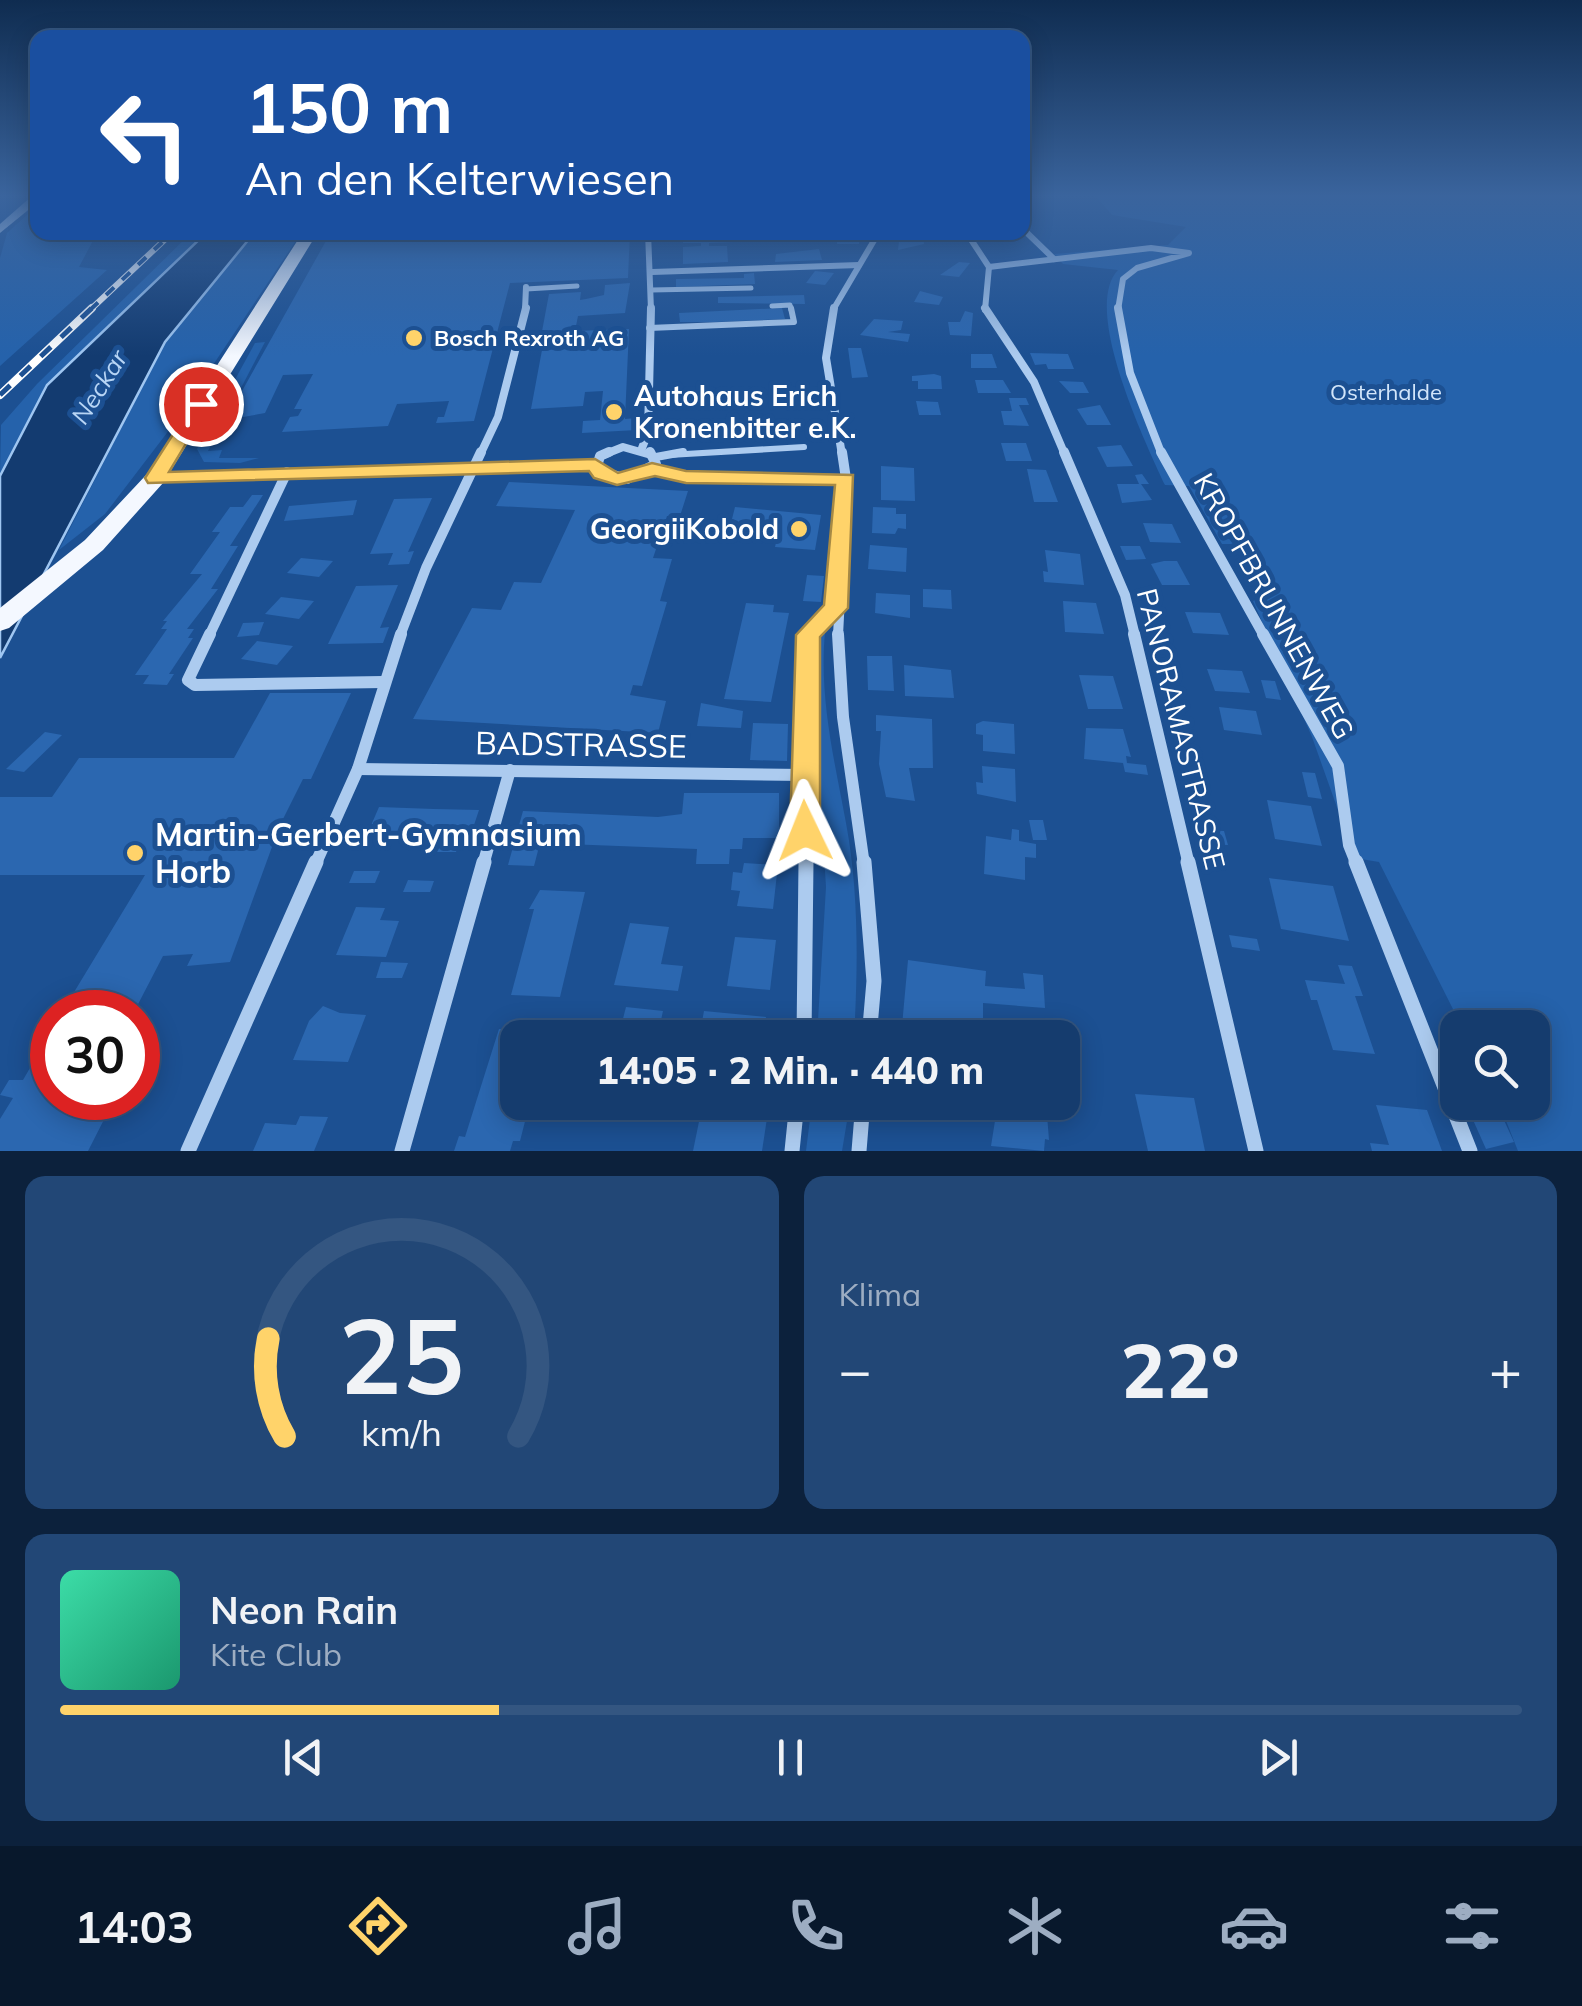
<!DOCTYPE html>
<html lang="de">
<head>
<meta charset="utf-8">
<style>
	body { margin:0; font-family:Mulish,sans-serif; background:#224776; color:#f1f3f6; height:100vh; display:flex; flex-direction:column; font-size:38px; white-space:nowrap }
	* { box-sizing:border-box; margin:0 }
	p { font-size:32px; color:#9dadc2 }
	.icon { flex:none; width:55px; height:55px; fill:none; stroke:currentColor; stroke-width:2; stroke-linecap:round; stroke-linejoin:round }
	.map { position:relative; height:1151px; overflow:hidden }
	.panel { display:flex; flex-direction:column; gap:25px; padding:25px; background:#0c213c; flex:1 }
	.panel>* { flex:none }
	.top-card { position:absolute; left:30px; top:30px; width:1000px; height:210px; border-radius:20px; box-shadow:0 5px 25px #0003,0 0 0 2px #345681; background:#1a4fa0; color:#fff; overflow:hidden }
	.buttons { position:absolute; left:1440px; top:1010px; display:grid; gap:20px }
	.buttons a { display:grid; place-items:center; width:110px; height:110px; border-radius:20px; background:#153c6e; box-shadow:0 5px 25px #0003,0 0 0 2px #345681; font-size:50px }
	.speed { position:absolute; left:30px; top:990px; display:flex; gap:20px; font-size:50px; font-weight:700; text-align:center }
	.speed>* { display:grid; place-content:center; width:130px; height:130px; border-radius:50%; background:#153c6e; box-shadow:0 5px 25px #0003,0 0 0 2px #345681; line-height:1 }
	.speed .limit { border:15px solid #d22; background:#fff; color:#111 }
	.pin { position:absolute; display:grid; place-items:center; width:85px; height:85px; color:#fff; margin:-42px; border:5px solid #fff; border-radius:50%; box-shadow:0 2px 10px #0007 }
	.me { position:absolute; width:110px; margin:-55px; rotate:358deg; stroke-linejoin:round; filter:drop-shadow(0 0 8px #0008) }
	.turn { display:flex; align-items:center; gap:35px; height:210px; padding:0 50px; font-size:45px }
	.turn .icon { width:130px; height:130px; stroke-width:2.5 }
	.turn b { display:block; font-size:70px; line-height:85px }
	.big { font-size:75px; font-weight:800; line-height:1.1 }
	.panel .tile { flex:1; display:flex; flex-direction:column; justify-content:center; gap:15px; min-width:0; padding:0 35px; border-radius:20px; background:#224776 }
	.panel .dial { align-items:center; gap:0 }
	.dial svg { height:260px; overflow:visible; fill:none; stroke:#345681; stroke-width:7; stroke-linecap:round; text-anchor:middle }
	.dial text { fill:#f1f3f6; stroke:none }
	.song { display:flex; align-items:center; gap:30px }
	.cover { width:120px; height:120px; border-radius:15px; background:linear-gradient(135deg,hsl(160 70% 55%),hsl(160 70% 35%)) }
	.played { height:10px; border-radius:5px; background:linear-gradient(90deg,#ffd36a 30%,#345681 30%) }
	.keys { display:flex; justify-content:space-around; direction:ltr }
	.heat { display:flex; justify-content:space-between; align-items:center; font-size:55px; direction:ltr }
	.panel .tiles { flex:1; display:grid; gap:25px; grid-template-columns:1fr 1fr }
	.tile:last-child { grid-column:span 2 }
	.trip { position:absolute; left:500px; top:1020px; width:580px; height:100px; border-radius:20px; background:#153c6e; box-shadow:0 5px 25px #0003,0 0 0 2px #345681; font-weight:800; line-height:100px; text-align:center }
	.menu { display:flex; height:160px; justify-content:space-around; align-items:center; background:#08182c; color:#9dadc2 }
	.menu .icon { width:70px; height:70px }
	.menu .on { color:#ffd36a }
	.menu b { font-size:45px; color:#f1f3f6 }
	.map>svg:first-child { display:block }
</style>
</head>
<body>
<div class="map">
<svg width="1582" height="1151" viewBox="0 0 1582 1151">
	<rect width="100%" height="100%" fill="#1c5092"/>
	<g fill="#2562ab">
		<path d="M1095,195H1582V1151H1518L1499,1103L1532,1102V1028L1462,1027L1379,862L1355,858L1312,737L1253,601L1264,597L1233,544H1222L1189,486L1165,485C1146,444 1081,308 1118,270L1063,264L1054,254L1168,245L1186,227L1112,215Z"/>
		<path d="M37,206L38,232L97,233L79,267L107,270L0,366V258L7,233Z"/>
		<path d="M191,233H206L48,385L0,476L1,425L37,384Z"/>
		<path d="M254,233H301L209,371H199L164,425H173L105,514L59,550L165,342Z"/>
		<path d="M265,342L208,451L222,450L219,458H259L240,463L204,462L197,449L255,343Z"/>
		<path d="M825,632C819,698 834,758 846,823C859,892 858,968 854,1037H817L826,887L812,663L820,633Z"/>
		<path d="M812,1103H850L842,1151H806Z"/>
	</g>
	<path fill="#133b70" stroke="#9fc6f1" stroke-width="2.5" d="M206,233H254L165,342L0,658V476L47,385Z"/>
	<g fill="#2b67b0">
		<path d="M331,232H630L628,278L510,283L474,421L436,423L438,417H444L449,401L397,404L388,426L282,432L290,417L298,416L302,409H294L313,374L283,375L265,413L232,419L234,415L228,416Z"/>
		<path d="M683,232H757L758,241L709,243V246H727L728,262L683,264V247L701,246V243H683Z"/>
		<rect x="837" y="232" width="22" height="12"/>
		<path d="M900,232H923L924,244L898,250Z"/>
		<path d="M819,249L822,260L775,262L776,254Z"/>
		<path d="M959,262L970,263L959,277L940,275Z"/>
		<path d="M815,271L834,273L825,285L806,283Z"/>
		<path d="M754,273L755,284L676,287V279L744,278V274Z"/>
		<path d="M630,283L625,313L578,316L575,331L629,329L625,419L637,418V430L582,433L583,421L600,420L603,391L585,392L583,406L531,409L542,350L574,349V345L532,347L540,342L549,294L581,292L580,300L586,299L604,295L605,285Z"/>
		<path d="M920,291L943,297L939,305L914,302Z"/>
		<path d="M804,295L805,304L718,303V297Z"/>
		<path d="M782,308L785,319L715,322H680L679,313Z"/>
		<path d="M965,311L973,313L971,336L950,335L948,322H960Z"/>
		<path d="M874,319L903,321L901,330L888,332L910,334L908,342L860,335Z"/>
		<path d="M848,348H861L868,377L852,378Z"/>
		<path d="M1030,353L1068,354L1074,369H1048L1046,364L1035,365Z"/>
		<path d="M971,354H992L997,368H971Z"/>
		<path d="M934,374L941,376L942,389H918V381H912V376Z"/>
		<path d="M975,380H1003L1011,393H978Z"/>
		<path d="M1059,381L1083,382L1089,393H1070Z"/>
		<path d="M1009,398H1026L1029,405H1019L1029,426L1004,425L1001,411H1012Z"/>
		<path d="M916,401L938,402L941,415H919Z"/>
		<path d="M1100,405L1111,425H1087L1077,409Z"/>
		<path d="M1001,443H1026L1032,461H1006Z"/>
		<path d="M1121,445L1133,466L1107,467L1097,447Z"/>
		<path d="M881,466L914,468L915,501L881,500Z"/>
		<path d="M1027,469L1046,470L1058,502H1034Z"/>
		<path d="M1142,474L1149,484H1141L1152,500L1122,503L1117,484H1139L1135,475Z"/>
		<path d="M509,482L688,491L680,516H667L653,558L672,559L660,601L667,602L642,686L633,685L630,695L666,701L658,733L413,719L472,608L501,610L514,582L541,583L575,510L496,506Z"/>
		<path d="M252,495H263L230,546H238L211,589H218L187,629H194L188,638H193L169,674H174L167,685L143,684L149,675H135L167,629H161L167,621H163L202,574H190L220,532H212L230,507H243Z"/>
		<path d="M432,498L408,552L414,551L409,564L388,565L393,553L370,554L394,499Z"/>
		<path d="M357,500L353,515L284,521L289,506Z"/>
		<path d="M735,507L821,515L815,550L775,547L779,529L736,528L738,521L732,519Z"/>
		<path d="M873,507L896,508V514H906V529L898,528L895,534L872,533Z"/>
		<path d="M1143,523L1172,524L1181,543L1150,542Z"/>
		<path d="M870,545L907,548L906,572L868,569Z"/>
		<path d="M1120,546H1140L1146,559L1126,560Z"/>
		<path d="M1045,550L1080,554L1084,585L1044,582L1043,571L1048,572Z"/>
		<path d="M301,558L333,561L319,577L287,573Z"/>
		<path d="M1164,561H1177L1190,585H1162L1151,564Z"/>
		<path d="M807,575L824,576L821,602L803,601Z"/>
		<path d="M398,585L380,628L389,627L383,643L328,644L356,586Z"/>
		<path d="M923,589L951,590L952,609L923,607Z"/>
		<path d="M876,593L910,595V618L875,613Z"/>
		<path d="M281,597L314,601L299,619L265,614Z"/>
		<path d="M1063,601L1096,603L1104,634L1065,632Z"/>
		<path d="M746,603L774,605L773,612L789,613L771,702L724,699Z"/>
		<path d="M1185,612L1220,613L1229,635L1193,633Z"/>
		<path d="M264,622L259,635L237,637L243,623Z"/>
		<path d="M257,641L293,646L277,665L241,659Z"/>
		<path d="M867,656H892L894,691L868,690Z"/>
		<path d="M904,665L951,670L954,698L905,696Z"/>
		<path d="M1207,669L1242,671L1250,693L1215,691Z"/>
		<path d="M1079,675L1113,676L1123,709H1088Z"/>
		<path d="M1261,680L1275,681L1281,700L1266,698Z"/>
		<path d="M270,693H351L311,779H303L280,825L230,962L187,966L193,954L163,956L134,1012H62L145,875H0V797H52L79,758H234Z"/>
		<path d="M701,703L743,711L741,728L697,726Z"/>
		<path d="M1219,707L1256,711L1262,735L1224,730Z"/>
		<path d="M876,715L932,719L933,768H909L915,801L886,797L879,764L881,731H876Z"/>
		<path d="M983,721L1014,724L1015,754L983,751V735L976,734V724Z"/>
		<path d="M753,723L788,724L787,761L750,760Z"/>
		<path d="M1086,728L1123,729L1131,757L1126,756L1127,763L1146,765L1148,775L1125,772L1123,763L1084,759Z"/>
		<path d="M45,732L62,735L24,772L6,769Z"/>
		<path d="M982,766L1015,769L1016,802L977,794L976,782L983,783Z"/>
		<path d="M1302,772L1315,773L1322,799L1308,797Z"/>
		<path d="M684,793H779V838H743L742,849H730L729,864H696L697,849L540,843L534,866L508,865L523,811L658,817L682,814Z"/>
		<path d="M1267,800L1311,806L1322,846L1275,839Z"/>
		<path d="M379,807L434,809L479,810L469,840H460L456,852H432L436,839L366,837Z"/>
		<path d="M1029,820H1043L1047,840H1033Z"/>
		<path d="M1012,829L1019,830V841L1036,844V858L1025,857V880L984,874L986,836L1011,840Z"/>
		<path d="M1200,830L1224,831L1228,845L1204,844Z"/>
		<path d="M744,863L778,865L773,909L737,906L740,891L731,890L733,872L742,873Z"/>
		<path d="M354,871H380L375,883H349Z"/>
		<path d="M1269,878L1333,886L1349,941L1281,929Z"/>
		<path d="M408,880L434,881L430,892H403Z"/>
		<path d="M540,890L585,892L560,997L511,995L534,909H529Z"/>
		<path d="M356,907L385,908L380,920L399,921L386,957L336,955Z"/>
		<path d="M630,923L669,927L661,964L683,966L678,991L614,985Z"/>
		<path d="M1229,935L1257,939L1260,951L1232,947Z"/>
		<path d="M735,937L776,940L770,990L727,986Z"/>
		<path d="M908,960L986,971L985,986L1025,989L1023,973L1043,975L1045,1008L983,1003V1034L902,1026Z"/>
		<path d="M381,962L408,963L402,978H376Z"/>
		<path d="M1338,965L1352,966L1363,996H1355L1375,1054L1333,1050L1317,1000H1311L1305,980L1345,984Z"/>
		<path d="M323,1006L340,1013L366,1015L348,1062L293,1060L309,1021Z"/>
		<path d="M626,1007L663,1011L657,1038H618Z"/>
		<path d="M704,1011L766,1017L764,1038H699Z"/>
		<path d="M499,1029L549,1033L548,1038H518V1102H530L520,1141H513L510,1151H454L459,1136L465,1137Z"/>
		<path d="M34,1061H52V1098H115L88,1151H0V1119L13,1098L0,1095L9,1080H23Z"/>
		<path d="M1135,1094L1194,1098L1205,1151H1148Z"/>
		<path d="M703,1102L769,1105L762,1151H693Z"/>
		<path d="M998,1102H1046L1049,1140L1045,1139L1044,1151L991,1146Z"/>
		<path d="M1376,1105L1427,1110L1442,1151H1372L1370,1143L1389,1145Z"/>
		<path d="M1497,1105L1514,1142L1486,1149L1469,1111Z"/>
		<path d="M300,1116L328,1117L314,1151H253L265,1123L296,1125Z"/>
	</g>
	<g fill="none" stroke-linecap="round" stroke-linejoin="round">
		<g stroke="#accbef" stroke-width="5">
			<path d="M526,289L577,286"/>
			<path d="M651,290L751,288"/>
			<path d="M772,306L790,305L791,310"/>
		</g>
		<g stroke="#accbef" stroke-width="6">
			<path d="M649,328L794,322L791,308"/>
			<path d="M669,455L804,447"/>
		</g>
		<path stroke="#accbef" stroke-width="8" d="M656,457L683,452"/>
		<g stroke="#accbef" stroke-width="6">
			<path d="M1022,228L1054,259"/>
			<path d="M648,232L651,310"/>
			<path d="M966,232L989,267L985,310"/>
			<path d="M989,267L1151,248L1189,253L1137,268L1123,279L1118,310"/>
			<path d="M652,272L859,265"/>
			<path d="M525,310L526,287"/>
			<path d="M833,310L879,232"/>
		</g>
		<g stroke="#accbef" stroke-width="8">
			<path d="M834,308L826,358L842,455"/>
			<path d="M985,308L1034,382L1065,455"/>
			<path d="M1118,308L1130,373L1162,455"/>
			<path d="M642,448L648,433L651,308"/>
			<path d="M480,455L498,417L526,308"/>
			<path d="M603,455L623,447L651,455"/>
		</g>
		<g stroke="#accbef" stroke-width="10">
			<path d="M609,452L600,456L596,470L627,479L656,464L650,452"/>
			<path d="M1064,452L1125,595L1135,636"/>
			<path d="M1161,452L1264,636"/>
			<path d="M653,469L687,477L846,479"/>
			<path d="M157,478L595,465"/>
			<path d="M209,636L287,472"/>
			<path d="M400,636L426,568L481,452"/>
			<path d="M808,636L836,608"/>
			<path d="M838,636L846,479L842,452"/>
		</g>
		<g stroke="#accbef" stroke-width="12">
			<path d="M210,634L188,680L195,685L383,682"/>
			<path d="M838,634L843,717L864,865"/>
			<path d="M1134,634L1189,865"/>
			<path d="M1263,634L1338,766L1349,845L1357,865"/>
			<path d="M358,769L803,775"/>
			<path d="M315,865L358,769L401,634"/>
			<path d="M483,865L510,770"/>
			<path d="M806,865L803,775L809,634"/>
		</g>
		<g stroke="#accbef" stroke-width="15">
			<path d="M864,862L874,981L869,1038"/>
			<path d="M1188,862L1256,1151"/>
			<path d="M1356,862L1470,1151"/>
			<path d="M804,1038L806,862"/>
			<path d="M188,1151L316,862"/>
			<path d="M402,1151L484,862"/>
			<path d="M792,1151L797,1102"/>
			<path d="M859,1151L863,1102"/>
		</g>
		<path fill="#d9e8fa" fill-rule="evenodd" d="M33,195H38V202L0,233V224Z"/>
		<path fill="#f4f8ff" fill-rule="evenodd" d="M303,232H318L163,483L103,550L9,628L0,631V608L85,540L147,474Z"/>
		<defs>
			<path id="rail-far1" d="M90,310L173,232"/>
			<path id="rail" d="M0,395L92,308"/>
		</defs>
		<use href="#rail-far1" stroke="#fff" stroke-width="6"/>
		<use href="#rail" stroke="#fff" stroke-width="8"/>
		<use href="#rail-far1" stroke="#1c5092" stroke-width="4" stroke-dasharray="11" stroke-linecap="butt"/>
		<use href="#rail" stroke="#1c5092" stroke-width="5" stroke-dasharray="14" stroke-linecap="butt"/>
	</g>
	<linearGradient id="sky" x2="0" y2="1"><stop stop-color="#0f2c50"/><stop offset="0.55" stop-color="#3a649d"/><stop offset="1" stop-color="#3a649d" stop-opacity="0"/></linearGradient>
	<rect width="1582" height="356" fill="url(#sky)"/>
	<path fill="#ffd36a" stroke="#a68945" stroke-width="2.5" d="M201,398L210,404L169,472L595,459L618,473L652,463L686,471L853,475L848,608L820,637V831L816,840L805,843L794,840L790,831L796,635L824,605L835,485L686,483L655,476L617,485L594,478L589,471L148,483L145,478L195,400Z"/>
	<g fill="#ffd36a" stroke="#1c5092" stroke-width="4">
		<circle cx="414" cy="338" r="10"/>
		<circle cx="614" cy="412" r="10"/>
		<circle cx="799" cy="529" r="10"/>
		<circle cx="135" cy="853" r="10"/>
	</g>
	<g text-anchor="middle" stroke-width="10" stroke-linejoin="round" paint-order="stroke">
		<g font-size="22" font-weight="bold" fill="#fff" stroke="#1c5092" text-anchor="start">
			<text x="434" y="346">Bosch Rexroth AG</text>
		</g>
		<g font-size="22" fill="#d2e5fa" stroke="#1c5092">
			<text x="1386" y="400">Osterhalde</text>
		</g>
		<g font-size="25" font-style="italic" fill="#b8d5f5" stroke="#1c5092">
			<text transform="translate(99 387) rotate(-58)" y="9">Neckar</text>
		</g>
		<g font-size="28" font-weight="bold" fill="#fff" stroke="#1c5092" text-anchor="start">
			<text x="634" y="406">Autohaus Erich<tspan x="634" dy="32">Kronenbitter e.K.</tspan></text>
			<text x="779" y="539" text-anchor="end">GeorgiiKobold</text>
		</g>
		<g font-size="28" fill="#fff" stroke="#1c5092">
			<text transform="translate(1274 606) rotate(61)" y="10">KROPFBRUNNENWEG</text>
			<text transform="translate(1181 729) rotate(76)" y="10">PANORAMASTRASSE</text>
		</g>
		<g font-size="32" fill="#fff" stroke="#1c5092">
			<text transform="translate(581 745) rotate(1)" y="11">BADSTRASSE</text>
		</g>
		<g font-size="32" font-weight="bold" fill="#fff" stroke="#1c5092" text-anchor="start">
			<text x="155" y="846">Martin-Gerbert-Gymnasium<tspan x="155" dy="37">Horb</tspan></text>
		</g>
	</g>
</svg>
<div class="buttons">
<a><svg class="icon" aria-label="search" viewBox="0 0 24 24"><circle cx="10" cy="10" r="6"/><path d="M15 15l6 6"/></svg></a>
</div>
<div class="speed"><div class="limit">30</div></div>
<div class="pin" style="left:201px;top:404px;background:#d93025"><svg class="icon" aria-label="arrive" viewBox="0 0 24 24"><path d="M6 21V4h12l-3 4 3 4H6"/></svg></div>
<svg class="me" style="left:805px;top:831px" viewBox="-20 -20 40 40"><path d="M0-17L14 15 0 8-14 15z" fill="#ffd36a" stroke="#fff" stroke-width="4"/></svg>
<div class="trip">14:05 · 2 Min. · 440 m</div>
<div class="top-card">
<div class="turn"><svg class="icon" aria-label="left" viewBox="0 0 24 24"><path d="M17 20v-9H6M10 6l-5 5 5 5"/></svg><div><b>150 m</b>An den Kelterwiesen</div></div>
</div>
</div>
<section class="panel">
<div class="tiles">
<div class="tile dial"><svg viewBox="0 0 100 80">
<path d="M14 69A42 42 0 1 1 86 69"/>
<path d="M14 69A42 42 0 0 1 9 39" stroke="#ffd36a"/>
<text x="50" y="56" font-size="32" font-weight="700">25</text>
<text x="50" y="72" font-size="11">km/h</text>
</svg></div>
<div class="tile"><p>Klima</p>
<div class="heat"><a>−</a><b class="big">22°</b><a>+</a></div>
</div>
<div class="tile">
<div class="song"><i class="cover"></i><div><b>Neon Rain</b><p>Kite Club</p></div></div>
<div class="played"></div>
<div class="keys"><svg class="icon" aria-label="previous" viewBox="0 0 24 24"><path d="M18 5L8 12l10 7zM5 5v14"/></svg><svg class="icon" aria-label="pause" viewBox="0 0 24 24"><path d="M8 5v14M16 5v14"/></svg><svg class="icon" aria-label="next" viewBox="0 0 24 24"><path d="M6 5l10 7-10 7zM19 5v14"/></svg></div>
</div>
</div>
</section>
<nav class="menu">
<b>14:03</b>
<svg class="icon on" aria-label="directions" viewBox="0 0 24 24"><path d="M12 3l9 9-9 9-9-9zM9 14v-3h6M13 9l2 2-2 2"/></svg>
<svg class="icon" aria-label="music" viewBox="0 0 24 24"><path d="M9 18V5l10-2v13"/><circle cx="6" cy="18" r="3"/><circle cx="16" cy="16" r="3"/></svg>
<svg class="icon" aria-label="phone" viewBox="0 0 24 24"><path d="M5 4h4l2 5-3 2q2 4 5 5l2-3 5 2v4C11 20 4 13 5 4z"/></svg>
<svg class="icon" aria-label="climate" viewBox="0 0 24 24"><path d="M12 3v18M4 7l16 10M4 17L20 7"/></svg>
<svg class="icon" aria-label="car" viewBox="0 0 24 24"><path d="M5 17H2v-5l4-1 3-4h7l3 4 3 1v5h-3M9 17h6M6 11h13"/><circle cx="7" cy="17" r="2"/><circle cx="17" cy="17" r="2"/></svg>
<svg class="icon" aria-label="filters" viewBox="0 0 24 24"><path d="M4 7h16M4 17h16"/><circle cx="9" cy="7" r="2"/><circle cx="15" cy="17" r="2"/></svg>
</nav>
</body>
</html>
